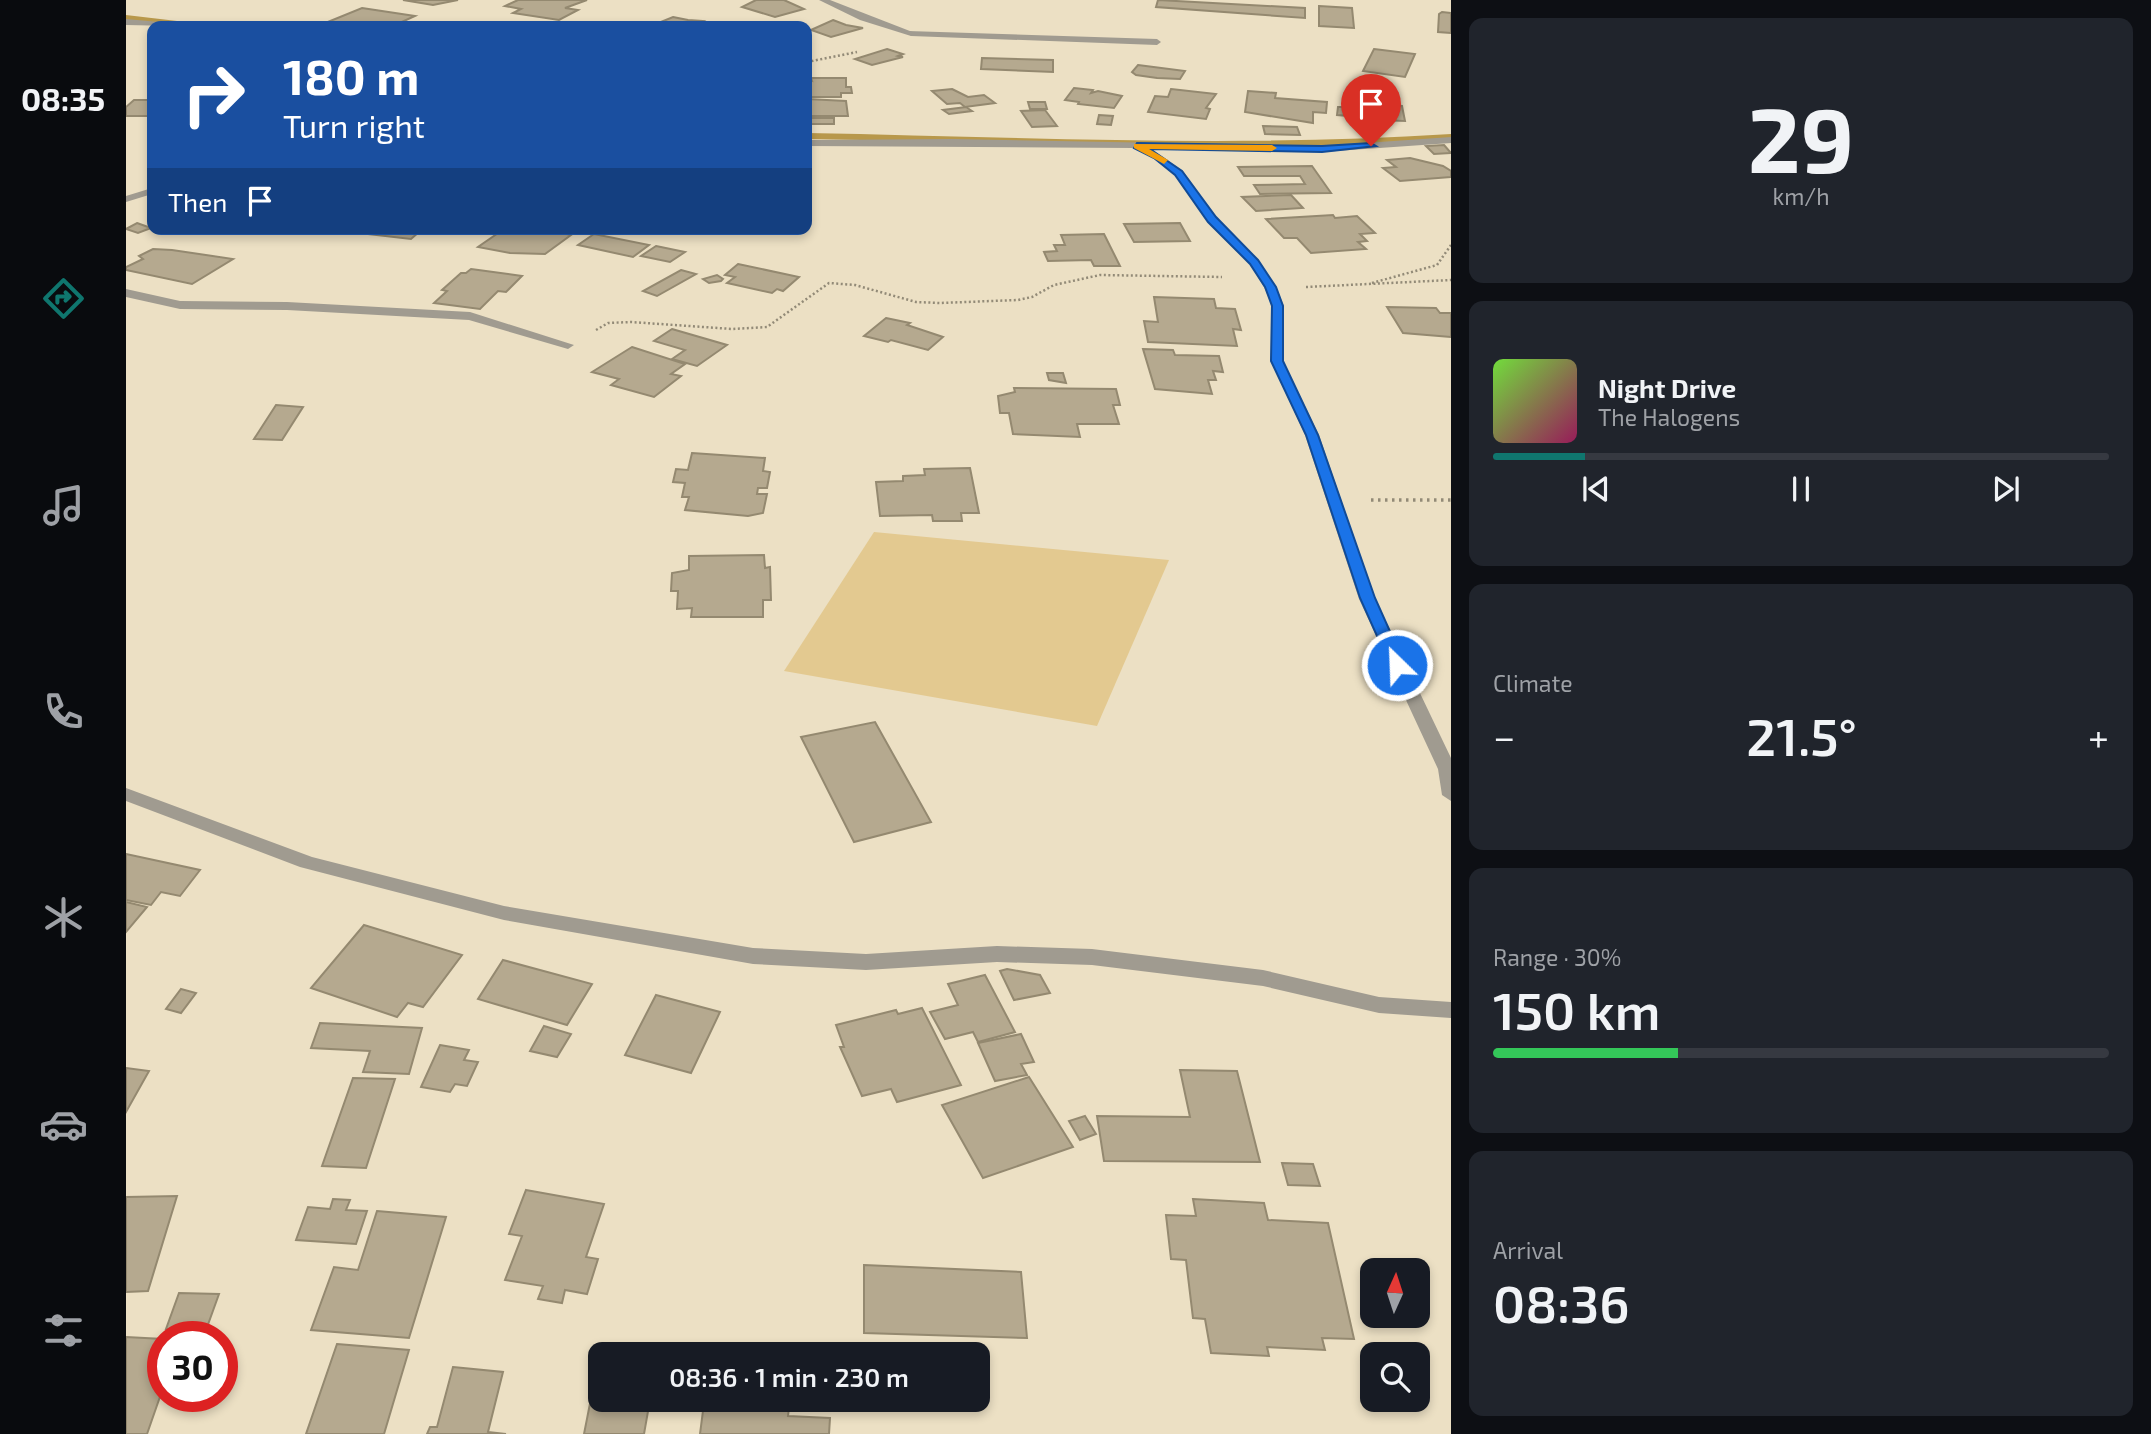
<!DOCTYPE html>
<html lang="en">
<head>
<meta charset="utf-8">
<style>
	body { margin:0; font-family:"Exo 2",sans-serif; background:#20242c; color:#f1f3f6; height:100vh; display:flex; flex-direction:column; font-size:26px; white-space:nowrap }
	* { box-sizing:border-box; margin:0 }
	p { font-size:23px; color:#9ea1a6 }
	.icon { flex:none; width:38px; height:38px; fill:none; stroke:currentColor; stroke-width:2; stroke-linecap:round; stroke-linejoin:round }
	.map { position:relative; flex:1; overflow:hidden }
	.sheet { display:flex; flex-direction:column; gap:18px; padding:18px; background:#0d0f14; width:700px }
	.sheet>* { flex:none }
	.banner { position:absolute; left:21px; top:21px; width:665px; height:214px; border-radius:14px; box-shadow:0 4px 10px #0003; background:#1a4fa0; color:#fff; overflow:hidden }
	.needle { width:46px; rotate:3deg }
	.tools { position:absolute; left:1234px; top:1258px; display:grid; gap:14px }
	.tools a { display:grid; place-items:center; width:70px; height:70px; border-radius:14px; background:#171b24; box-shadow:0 4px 10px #0003; font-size:35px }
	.speed { position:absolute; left:21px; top:1321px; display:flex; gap:14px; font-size:35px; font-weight:700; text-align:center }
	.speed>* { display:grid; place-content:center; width:91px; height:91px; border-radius:50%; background:#171b24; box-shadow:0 4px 10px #0003; line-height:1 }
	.speed .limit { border:10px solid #d22; background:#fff; color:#111 }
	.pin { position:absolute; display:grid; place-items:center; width:60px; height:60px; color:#fff; margin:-72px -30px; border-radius:50% 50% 50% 0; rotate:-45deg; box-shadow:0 0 7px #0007 }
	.pin .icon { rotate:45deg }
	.me { position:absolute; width:77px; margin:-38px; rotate:336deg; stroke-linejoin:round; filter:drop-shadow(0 0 5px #0008) }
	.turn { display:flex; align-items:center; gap:24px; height:147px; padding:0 21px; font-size:32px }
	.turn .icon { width:91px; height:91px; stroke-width:2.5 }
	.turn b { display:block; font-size:49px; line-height:60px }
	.then { display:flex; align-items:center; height:66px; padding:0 21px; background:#0003; gap:14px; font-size:26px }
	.big { font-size:52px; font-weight:600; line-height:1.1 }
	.sheet .tile { flex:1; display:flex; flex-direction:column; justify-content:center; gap:10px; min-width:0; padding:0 24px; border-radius:14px; background:#20242c }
	.sheet .dial { align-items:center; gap:0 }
	.dial b { font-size:91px; line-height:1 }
	.song { display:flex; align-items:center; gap:21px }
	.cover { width:84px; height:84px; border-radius:10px; background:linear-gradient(135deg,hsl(100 70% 55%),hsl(330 70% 35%)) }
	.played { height:7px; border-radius:4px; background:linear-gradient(90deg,#0f766e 15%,#363941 15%) }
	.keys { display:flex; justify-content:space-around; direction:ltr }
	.heat { display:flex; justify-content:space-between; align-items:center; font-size:38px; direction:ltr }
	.charge { height:10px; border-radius:5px; background:linear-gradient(90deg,#34c759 30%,#363941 0) }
	.trip { position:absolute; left:462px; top:1342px; width:402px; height:70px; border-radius:14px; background:#171b24; box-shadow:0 4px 10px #0003; font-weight:600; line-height:70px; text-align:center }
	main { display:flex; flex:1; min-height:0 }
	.dock { display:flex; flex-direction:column; width:126px; justify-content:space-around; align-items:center; background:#090b0e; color:#9ea1a6 }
	.dock .icon { width:49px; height:49px }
	.dock .selected { color:#0f766e }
	.dock b { font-size:32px; color:#f1f3f6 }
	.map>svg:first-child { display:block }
</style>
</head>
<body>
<main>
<nav class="dock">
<b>08:35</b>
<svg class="icon selected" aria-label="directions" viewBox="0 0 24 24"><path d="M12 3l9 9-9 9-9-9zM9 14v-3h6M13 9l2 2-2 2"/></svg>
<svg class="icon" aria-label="music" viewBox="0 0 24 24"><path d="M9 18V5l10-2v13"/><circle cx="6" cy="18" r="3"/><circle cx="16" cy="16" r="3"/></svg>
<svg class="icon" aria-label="phone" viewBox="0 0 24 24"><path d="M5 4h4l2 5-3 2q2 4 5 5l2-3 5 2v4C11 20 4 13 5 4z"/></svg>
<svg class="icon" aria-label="climate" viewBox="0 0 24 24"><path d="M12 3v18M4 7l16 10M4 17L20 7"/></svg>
<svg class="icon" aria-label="car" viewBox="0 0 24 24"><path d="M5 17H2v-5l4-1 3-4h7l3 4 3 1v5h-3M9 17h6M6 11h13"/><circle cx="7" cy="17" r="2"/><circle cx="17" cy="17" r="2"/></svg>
<svg class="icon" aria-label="filters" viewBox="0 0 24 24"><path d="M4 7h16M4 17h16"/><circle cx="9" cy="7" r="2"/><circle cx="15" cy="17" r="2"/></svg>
</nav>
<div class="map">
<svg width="1325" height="1434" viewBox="0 0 1325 1434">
	<rect width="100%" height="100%" fill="#ece0c4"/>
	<path fill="#e3c990" d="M748,532L1043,560L971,726L658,671Z"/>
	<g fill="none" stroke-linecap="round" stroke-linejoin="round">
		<g fill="#b8984b" fill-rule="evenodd">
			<path d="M0,15L68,23L72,26L0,21Z"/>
			<path d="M681,133C896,137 1111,148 1325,134V140C1111,154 896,143 681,139Z"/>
		</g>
	</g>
	<g fill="#b5a98f" stroke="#948970" stroke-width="2">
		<path d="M277,0H332L307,5Z"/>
		<path d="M392,0H461L439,8L452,10L433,20L387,13L395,9L379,6Z"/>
		<path d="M630,0H658L678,9L649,17L616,7Z"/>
		<path d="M1032,0L1179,8V18L1030,7Z"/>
		<path d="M1193,6L1226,8L1228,28L1193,26Z"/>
		<path d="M236,8L289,16L267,26H192Z"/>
		<path d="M1316,12L1325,13V33L1312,32L1313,14Z"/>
		<path d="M547,17L562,20L577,21L568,26H525Z"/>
		<path d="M707,20L720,25L737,28L705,37L685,30Z"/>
		<path d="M761,49L777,54L772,56L777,57L746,65L729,59Z"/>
		<path d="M1248,49L1289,54L1279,77L1237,71Z"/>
		<path d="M856,58L927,60V72L855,69Z"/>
		<path d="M1012,65L1059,71L1054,79L1031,78L1010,75L1006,72Z"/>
		<path d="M685,78H720V87H725L726,93H715V97H681V80L686,81Z"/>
		<path d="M948,88L967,90L965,93L972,91L996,96L988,108L952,104L953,102L939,100Z"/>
		<path d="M826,89L842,97L858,95L869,103L839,107L834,103L821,104L806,91Z"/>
		<path d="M1045,89L1090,94L1080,108L1084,109L1080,119L1022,112L1029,96L1042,97Z"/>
		<path d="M1122,91L1150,93L1149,98L1201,102L1200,113L1187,112V123L1119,112Z"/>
		<path d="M681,99L720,101L722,116H681Z"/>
		<path d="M8,100H26V116H0V107Z"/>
		<path d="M1218,100L1276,106L1279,121L1223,119V116L1211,115L1212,107H1217Z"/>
		<path d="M902,102H919L921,109H904Z"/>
		<path d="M840,107L846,111L823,114L817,110Z"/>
		<path d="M919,110L931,126L906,127L895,111Z"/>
		<path d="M973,115L987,116L985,125L971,124Z"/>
		<rect x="681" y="118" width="27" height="6"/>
		<path d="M1137,126L1171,127L1174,135L1139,134Z"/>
		<path d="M1318,145L1325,153L1308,154L1300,146Z"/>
		<path d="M1284,158L1317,166L1325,171V177L1274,181L1257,168L1270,167L1261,160Z"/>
		<path d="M1186,166L1205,193L1134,194L1128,185L1179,184L1174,176H1118L1112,167Z"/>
		<path d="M1165,195L1177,208L1130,211L1116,197Z"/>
		<path d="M1207,215L1209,218L1231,216L1249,233L1234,234L1241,241L1232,242L1240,249L1185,253L1171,238H1158L1140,219Z"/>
		<path d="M11,223L25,228L12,233L0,229Z"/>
		<path d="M1054,223L1064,241L1008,242L998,224Z"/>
		<path d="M248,229H316L311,234L293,232L285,239L242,234Z"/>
		<path d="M378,229H417L445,235L419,254L384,253L352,247Z"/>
		<path d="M468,234L523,245L507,257L452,245Z"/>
		<path d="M978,234L994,266H968L965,260L922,261L918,252L931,251L928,245H939L935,235Z"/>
		<path d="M530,246L559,252L544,262L515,256Z"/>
		<path d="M27,249L46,250L107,259L66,284L0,270V267L17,259L13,256Z"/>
		<path d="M612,264L673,277L657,291L651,289L646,293L601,283L609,277L599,275Z"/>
		<path d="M345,269L396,276L380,292L372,291L354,309L308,303L321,291L316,290L335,273H340Z"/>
		<path d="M555,270L570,274L531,296L517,291Z"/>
		<path d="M591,275L597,279L595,281L583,283L577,279Z"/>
		<path d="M1028,297L1088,299L1090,308L1109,309L1115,330L1107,329L1111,346L1022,342L1018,321L1032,322Z"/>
		<path d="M1261,307L1310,308L1314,313H1325V337L1277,333Z"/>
		<path d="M760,318L784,323L781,325L817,337L802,350L765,340L762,342L738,336Z"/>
		<path d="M546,329L601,345L571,366L546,359L559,350L528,341Z"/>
		<path d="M506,347L559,364L545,374L555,376L528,397L485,385L493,379L466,372Z"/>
		<path d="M1017,349L1047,350L1049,355L1093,356L1097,372L1087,371L1090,380H1082L1086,394L1029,389Z"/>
		<path d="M921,373H937L940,383L923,380Z"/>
		<path d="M888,388L990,389L994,405H987L993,424H951L954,437L887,434L883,413H874L872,396L889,392Z"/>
		<path d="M150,405L177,407L156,440L128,439Z"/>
		<path d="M566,453L639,458L637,471L644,472L641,488H632L631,494H641L637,513L622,516L559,510L563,497H556L559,483L547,482L550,469L562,470Z"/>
		<path d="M844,468L853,513H835L836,521H807L806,515L754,516L750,482L777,481V476L799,475L798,469Z"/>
		<path d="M638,555L639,568L644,567L645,600H637V617H565L566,608L551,609L552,591H545L546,573L563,570V556Z"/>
		<path d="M749,722L805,822L728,842L675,737Z"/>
		<path d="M0,854L74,870L54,896L35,892L25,905L0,900Z"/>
		<path d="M0,902L21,907L0,932Z"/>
		<path d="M238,925L336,955L297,1007L282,1003L271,1017L185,988Z"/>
		<path d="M377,960L466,984L441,1025L352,999Z"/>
		<path d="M881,969L914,975L924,993L888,1000L874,971Z"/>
		<path d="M859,975L889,1032L852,1042L847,1032L819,1039L804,1012L832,1005L822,984Z"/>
		<path d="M55,989L70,993L55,1013L40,1009Z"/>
		<path d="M530,995L594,1012L565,1073L499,1055Z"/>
		<path d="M796,1008L835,1085L771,1102L765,1089L736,1096L714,1047H718L710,1025L770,1010L772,1014Z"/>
		<path d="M194,1023L296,1028L283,1074L237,1072L244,1051L185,1048Z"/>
		<path d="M418,1026L445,1034L431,1057L404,1051Z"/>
		<path d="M895,1034L908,1062L895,1064L901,1075L869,1081L852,1043Z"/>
		<path d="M314,1045L343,1050L338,1060L352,1062L341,1086L329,1084L324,1092L295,1087Z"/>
		<path d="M0,1068L23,1071L0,1112Z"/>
		<path d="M1054,1070L1111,1071L1134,1162L978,1161L971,1116L1064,1117Z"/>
		<path d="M903,1077L947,1147L857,1178L816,1105Z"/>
		<path d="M227,1078L269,1079L240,1168L196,1166Z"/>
		<path d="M959,1116L970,1134L954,1140L943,1121Z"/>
		<path d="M1156,1163L1187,1164L1194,1186L1162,1185Z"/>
		<path d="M400,1190L478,1204L460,1257L472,1259L461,1294L439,1290L436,1303L412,1299L417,1286L379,1280L396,1236L383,1234Z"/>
		<path d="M51,1196L22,1291L0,1292V1197Z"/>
		<path d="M207,1199L224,1200L220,1210L241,1211L230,1244L170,1240L182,1207L204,1209Z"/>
		<path d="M1067,1199L1138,1203L1142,1220L1202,1223L1228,1339L1196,1338L1199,1350L1141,1347L1143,1356L1085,1353L1079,1319L1067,1318L1060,1260L1045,1259L1040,1215L1070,1216Z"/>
		<path d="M251,1211L320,1217L283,1338L185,1330L208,1267L232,1270Z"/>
		<path d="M738,1265L895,1272L901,1338L738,1333Z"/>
		<path d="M53,1293L93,1294L80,1330L40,1329Z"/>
		<path d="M0,1337L37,1339V1388L21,1434H0Z"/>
		<path d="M211,1344L283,1350L258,1434H180Z"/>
		<path d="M327,1367L377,1372L362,1432L380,1434H301L304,1427H311Z"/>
		<path d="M471,1368H474V1400H524L518,1434H458Z"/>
		<path d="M578,1403L663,1408L662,1416L704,1418L703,1434H574Z"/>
	</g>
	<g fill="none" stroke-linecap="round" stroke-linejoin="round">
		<g stroke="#928a77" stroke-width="2.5" stroke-dasharray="2 2.5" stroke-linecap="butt">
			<path d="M681,62L731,52"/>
			<path d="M1246,283L1311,265L1325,245"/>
			<path d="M1180,287L1325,280"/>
			<path d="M470,330L482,323L505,322L606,329L641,327L703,283L729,285L790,302L814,303L892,300L906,297L928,285L974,275L1096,277"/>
		</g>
		<path stroke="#928a77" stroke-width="3.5" stroke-dasharray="2.5 4.5" stroke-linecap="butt" d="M1245,500H1325"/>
		<path fill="#a09b90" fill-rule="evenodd" d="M782,31L1031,39L1035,42L1031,45L785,36Z"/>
		<g fill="#a09b90" fill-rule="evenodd">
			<path d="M693,0H704L789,33L785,36L734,20Z"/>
			<path d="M0,19L44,23L48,26L0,25Z"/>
			<path d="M1325,137V143L1196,152L1025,149L1057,171L1090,218L1132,260L1150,287L1158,306L1157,361L1193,435L1249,599L1325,758V801L1316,795L1312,769L1233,599L1179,435L1145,361L1146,306L1138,287L1124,264L1082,222L1049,175L1027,158L1008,148L681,146V140L826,139L1196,146Z"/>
			<path d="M26,188V194L0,202V196Z"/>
			<path d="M0,289L54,301L161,302L344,312L448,345L442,349L343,320L161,310L54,309L0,297Z"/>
			<path d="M0,788L186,857L378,906L627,948L740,954L871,946L966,949L1137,970L1253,997L1325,1002V1018L1253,1013L1137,986L966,965L871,962L740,970L627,964L378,920L174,867L0,801Z"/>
		</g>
	</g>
	<path fill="#1a73e8" stroke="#114b97" stroke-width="2" d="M1011,143L1196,146L1245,143L1250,146L1196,152L1024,149L1056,171L1090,217L1132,260L1150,287L1157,306V361L1192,435L1249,598L1279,665L1277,668H1266L1264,665L1234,598L1180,435L1145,361L1146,306L1139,287L1124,264L1082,222L1049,175L1028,158L1008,148Z"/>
	<path fill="#f59e0b" d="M1008,144L1146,145L1151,148L1146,151L1023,149L1042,160L1038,164L1008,148Z"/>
</svg>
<div class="tools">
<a><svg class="needle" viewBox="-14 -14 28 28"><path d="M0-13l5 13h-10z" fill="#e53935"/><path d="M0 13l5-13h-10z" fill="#9ea1a6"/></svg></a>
<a><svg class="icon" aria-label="search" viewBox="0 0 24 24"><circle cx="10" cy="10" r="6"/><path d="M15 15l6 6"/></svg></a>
</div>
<div class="speed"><div class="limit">30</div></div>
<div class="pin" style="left:1245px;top:146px;background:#d93025"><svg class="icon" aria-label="arrive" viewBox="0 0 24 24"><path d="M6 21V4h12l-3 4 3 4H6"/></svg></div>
<svg class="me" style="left:1271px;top:665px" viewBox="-20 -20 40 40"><circle r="17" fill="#1a73e8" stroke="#fff" stroke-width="3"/><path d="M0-11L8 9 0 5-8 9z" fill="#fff"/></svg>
<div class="trip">08:36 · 1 min · 230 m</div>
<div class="banner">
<div class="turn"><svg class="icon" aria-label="right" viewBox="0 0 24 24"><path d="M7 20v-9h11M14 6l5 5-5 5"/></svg><div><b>180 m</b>Turn right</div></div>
<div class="then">Then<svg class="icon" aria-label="arrive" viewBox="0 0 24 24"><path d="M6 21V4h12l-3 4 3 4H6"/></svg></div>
</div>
</div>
<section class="sheet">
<div class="tile dial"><b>29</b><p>km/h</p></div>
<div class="tile">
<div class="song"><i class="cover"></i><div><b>Night Drive</b><p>The Halogens</p></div></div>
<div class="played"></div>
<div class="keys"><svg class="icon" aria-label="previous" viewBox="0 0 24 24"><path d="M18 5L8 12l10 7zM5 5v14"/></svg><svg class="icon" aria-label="pause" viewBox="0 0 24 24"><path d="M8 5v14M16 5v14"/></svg><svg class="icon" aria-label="next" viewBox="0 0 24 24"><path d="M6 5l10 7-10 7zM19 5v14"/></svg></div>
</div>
<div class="tile"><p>Climate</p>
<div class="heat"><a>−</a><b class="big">21.5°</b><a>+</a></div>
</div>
<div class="tile"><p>Range · 30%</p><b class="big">150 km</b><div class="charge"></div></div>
<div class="tile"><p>Arrival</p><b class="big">08:36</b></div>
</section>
</main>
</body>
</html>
